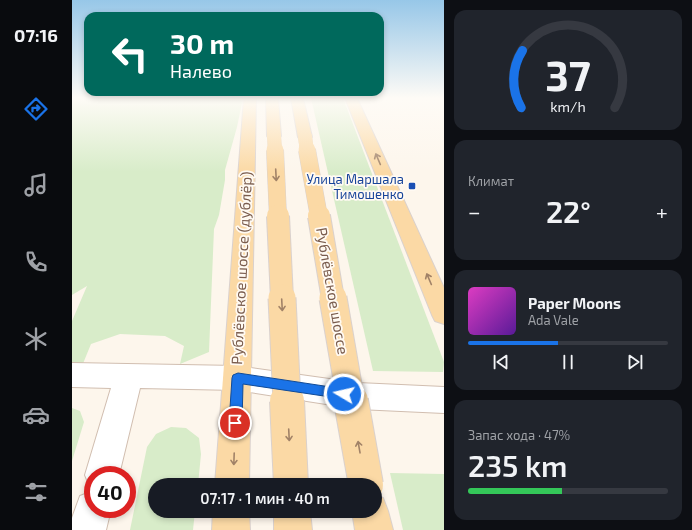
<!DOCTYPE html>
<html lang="ru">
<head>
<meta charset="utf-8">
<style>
	body { margin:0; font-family:"Exo 2",sans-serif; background:#20242c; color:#f1f3f6; height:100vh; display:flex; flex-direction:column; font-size:15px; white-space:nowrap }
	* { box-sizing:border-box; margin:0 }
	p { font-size:13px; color:#9ea1a6 }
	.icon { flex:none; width:22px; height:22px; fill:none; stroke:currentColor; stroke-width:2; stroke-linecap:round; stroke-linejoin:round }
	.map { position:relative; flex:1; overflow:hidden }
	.side { display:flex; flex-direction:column; gap:10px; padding:10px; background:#0d0f14; width:248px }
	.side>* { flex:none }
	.guide { position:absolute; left:12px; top:12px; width:300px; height:84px; border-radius:12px; box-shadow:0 2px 6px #0003; background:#00695c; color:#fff; overflow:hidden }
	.speed { position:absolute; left:12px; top:466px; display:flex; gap:8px; font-size:20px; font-weight:700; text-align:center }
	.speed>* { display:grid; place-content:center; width:52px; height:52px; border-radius:50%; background:#171b24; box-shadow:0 2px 6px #0003; line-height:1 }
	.speed .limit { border:6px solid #d22; background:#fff; color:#111 }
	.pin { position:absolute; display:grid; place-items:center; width:34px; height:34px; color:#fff; margin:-17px; border:2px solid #fff; border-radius:50%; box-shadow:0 1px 4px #0007 }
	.me { position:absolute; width:44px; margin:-22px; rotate:279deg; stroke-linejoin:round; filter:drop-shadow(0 0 3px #0008) }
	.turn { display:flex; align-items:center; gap:14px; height:84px; padding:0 20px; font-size:18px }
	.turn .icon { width:52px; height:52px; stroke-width:2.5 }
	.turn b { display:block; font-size:28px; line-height:34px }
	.big { font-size:30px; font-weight:600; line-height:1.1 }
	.side .widget { flex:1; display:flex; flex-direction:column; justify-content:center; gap:6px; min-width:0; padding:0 14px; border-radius:12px; background:#20242c }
	.side .dial { align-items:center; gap:0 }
	.dial svg { height:104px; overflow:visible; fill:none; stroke:#363941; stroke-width:7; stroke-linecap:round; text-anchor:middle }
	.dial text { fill:#f1f3f6; stroke:none }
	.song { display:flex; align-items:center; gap:12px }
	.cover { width:48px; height:48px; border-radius:6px; background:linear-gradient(135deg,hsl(310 70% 55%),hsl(270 70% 35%)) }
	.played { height:4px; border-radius:2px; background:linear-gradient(90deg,#1a73e8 45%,#363941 45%) }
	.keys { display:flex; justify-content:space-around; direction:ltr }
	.heat { display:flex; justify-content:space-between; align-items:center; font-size:22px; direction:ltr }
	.charge { height:6px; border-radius:3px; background:linear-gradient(90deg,#34c759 47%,#363941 0) }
	.trip { position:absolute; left:76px; top:478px; width:234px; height:40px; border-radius:20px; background:#171b24; box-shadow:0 2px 6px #0003; font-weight:600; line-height:40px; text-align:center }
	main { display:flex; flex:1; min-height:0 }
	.tab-bar { display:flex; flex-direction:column; width:72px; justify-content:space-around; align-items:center; background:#090b0e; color:#9ea1a6 }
	.tab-bar .icon { width:28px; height:28px }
	.tab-bar .current { color:#1a73e8 }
	.tab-bar b { font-size:18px; color:#f1f3f6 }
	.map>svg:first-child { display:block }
</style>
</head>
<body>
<main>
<nav class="tab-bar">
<b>07:16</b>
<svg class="icon current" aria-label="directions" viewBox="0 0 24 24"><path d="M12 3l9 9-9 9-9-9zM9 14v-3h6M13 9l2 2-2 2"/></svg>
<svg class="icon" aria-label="music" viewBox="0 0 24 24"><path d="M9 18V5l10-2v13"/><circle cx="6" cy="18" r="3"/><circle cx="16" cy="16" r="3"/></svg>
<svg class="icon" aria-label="phone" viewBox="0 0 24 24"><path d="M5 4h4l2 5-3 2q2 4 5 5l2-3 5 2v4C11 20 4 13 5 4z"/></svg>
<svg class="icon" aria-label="climate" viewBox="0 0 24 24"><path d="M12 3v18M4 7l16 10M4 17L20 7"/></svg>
<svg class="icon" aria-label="car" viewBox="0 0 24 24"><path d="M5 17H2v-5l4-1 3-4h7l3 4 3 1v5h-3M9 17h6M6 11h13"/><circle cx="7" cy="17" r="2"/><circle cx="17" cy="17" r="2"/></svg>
<svg class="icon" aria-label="filters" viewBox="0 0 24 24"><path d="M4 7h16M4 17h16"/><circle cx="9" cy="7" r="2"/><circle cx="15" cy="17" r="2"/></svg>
</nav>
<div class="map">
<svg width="372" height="530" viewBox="0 0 372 530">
	<rect width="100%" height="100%" fill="#fdf6ec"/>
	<g fill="#d8ecc9">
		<path d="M0,98H171L165,127L153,170V180L147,215L142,229L137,352L108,364L112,346L93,336L48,334L19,344L10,366L0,365V321L15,286L0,295Z"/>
		<path d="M239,98H271L372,362L371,372L301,371Z"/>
		<path d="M0,408L8,411L12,422L0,461Z"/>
		<path d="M99,427L114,428L127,438L129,454L126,485H83V511H123L121,530H58L75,447L84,434Z"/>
		<path d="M318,473L372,474V530H331Z"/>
	</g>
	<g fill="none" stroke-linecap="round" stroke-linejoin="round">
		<defs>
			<g id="minor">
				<path d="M0,363L165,366L286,383L372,387V413L286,409L165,390L68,388L47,475H21V488L18,487L13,475L39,388L0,387Z"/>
				<path d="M21,491V509H39L34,530H0V518L8,496Z"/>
			</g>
			<g id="major">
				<path d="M172,98H184L177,485H143Z"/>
				<path d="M194,98H206L209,136L207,139L202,140L197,139L195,136Z"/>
				<path d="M219,98H231L240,137L238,140L233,141L228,140L226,137Z"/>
				<path d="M273,98H285L372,288V324L363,321L360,315Z"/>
				<path d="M303,495L311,498L316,511L321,530H283L280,511H303Z"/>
				<path d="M141,511H177L178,530H140Z"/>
				<path d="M202,511H238L240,530H202Z"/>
			</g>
		</defs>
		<use href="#minor" stroke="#d1beb0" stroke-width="2"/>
		<use href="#major" stroke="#dad1cd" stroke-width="2"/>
		<use href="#minor" fill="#fff" fill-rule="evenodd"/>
		<use href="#major" fill="#fbd9a5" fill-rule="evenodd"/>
		<defs>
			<g id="major-bridge-far4">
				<path d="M202,136L203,151"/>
				<path d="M233,137L235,151"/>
			</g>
			<g id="major-bridge-far3">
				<path d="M203,150L206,217"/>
				<path d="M235,150L247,217"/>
			</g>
			<g id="major-bridge-far2">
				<path d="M206,216L210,299"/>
				<path d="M247,216L261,299"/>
			</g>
			<g id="major-bridge-far1">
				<path d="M210,298L215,402"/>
				<path d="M261,298L279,402"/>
			</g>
			<g id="major-bridge">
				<path d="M215,401L219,485"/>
				<path d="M279,401L294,485"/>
			</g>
		</defs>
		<use href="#major-bridge-far4" stroke="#dad1cd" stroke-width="14" stroke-linecap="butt"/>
		<use href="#major-bridge-far3" stroke="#dad1cd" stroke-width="18" stroke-linecap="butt"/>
		<use href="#major-bridge-far2" stroke="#dad1cd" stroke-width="24" stroke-linecap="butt"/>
		<use href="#major-bridge-far1" stroke="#dad1cd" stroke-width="29" stroke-linecap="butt"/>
		<use href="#major-bridge" stroke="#dad1cd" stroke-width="36" stroke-linecap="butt"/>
		<use href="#major-bridge-far4" stroke="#fbd9a5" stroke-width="14"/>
		<use href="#major-bridge-far3" stroke="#fbd9a5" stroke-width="17"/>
		<use href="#major-bridge-far2" stroke="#fbd9a5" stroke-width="22"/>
		<use href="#major-bridge-far1" stroke="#fbd9a5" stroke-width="27"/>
		<use href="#major-bridge" stroke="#fbd9a5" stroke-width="34"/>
	</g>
	<defs><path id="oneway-shaft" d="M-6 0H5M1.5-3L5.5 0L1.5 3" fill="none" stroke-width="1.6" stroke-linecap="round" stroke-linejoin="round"/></defs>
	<g stroke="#a18267">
		<use href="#oneway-shaft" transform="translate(306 159) rotate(-113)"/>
		<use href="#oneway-shaft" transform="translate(204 175) rotate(87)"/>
		<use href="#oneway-shaft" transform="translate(357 279) rotate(-113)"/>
		<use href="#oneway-shaft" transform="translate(210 305) rotate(87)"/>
		<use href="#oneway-shaft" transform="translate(217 435) rotate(87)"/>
		<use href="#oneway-shaft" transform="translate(287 447) rotate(-100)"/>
		<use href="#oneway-shaft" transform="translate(162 459) rotate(92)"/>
	</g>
	<linearGradient id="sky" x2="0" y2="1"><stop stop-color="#97c7e8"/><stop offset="0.57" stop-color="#fefbf6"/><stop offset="1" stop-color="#fefbf6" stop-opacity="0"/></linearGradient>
	<rect width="372" height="172" fill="url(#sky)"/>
	<path fill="#1a73e8" stroke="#114b97" d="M166,373L272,389L276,390L278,394L276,398L272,399L171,384L170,423L168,427L163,428L159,427L157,423L160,378L161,375Z"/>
	<rect fill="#1a4fb4" stroke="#fffaf3" stroke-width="1.5" x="336" y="182" width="8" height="8" rx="2"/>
	<g text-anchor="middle" stroke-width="3.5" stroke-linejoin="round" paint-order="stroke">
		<g font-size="13" fill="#164399" stroke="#fffaf3" text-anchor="end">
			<text x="332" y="184">Улица Маршала<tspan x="332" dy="15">Тимошенко</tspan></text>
		</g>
		<g font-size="15" fill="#7a5c4d" stroke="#fffaf3">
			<text transform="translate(170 268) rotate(-87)" y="5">Рублёвское шоссе (дублёр)</text>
			<text transform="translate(260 291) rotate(80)" y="5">Рублёвское шоссе</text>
		</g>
	</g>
</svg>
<div class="speed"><div class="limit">40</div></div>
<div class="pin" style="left:163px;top:423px;background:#d93025"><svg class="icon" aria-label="arrive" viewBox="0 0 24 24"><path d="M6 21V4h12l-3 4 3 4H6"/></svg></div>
<svg class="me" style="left:272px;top:394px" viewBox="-20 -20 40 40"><circle r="17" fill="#1a73e8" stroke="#fff" stroke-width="3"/><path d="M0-11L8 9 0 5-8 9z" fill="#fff"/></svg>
<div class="trip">07:17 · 1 мин · 40 m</div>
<div class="guide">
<div class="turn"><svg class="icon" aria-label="left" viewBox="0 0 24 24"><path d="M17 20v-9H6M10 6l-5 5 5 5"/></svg><div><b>30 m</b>Налево</div></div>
</div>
</div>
<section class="side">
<div class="widget dial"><svg viewBox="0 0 100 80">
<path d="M14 69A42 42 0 1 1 86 69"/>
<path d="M14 69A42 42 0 0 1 15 25" stroke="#1a73e8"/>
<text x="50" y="56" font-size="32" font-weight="700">37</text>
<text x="50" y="72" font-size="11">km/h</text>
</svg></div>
<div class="widget"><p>Климат</p>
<div class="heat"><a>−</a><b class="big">22°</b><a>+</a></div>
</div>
<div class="widget">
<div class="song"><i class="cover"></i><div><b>Paper Moons</b><p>Ada Vale</p></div></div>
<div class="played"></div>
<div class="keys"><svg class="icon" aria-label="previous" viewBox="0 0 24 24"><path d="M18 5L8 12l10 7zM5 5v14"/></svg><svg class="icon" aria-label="pause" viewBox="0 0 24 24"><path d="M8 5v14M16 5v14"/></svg><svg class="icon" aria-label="next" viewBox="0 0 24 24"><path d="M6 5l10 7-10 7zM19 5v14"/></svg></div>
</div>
<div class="widget"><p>Запас хода · 47%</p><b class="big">235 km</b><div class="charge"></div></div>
</section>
</main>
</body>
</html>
